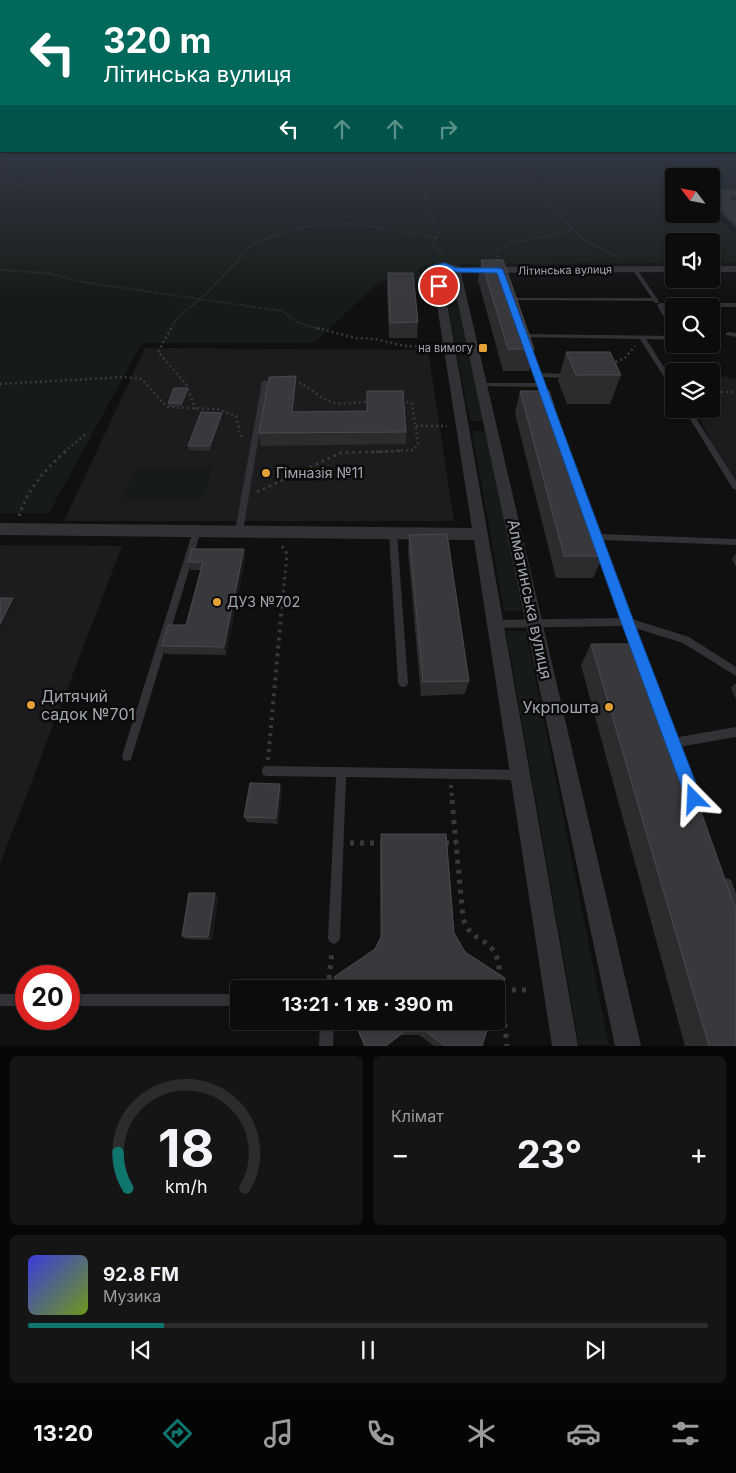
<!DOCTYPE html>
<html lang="uk">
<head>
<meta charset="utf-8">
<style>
	body { margin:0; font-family:Inter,sans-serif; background:#151516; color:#f1f3f6; height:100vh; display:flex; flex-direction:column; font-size:19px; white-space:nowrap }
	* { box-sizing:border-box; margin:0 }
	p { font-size:16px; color:#9a9b9d }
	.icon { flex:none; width:28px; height:28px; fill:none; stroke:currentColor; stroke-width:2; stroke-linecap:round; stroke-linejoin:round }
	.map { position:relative; height:1046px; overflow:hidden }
	.details { display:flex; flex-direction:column; gap:10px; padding:10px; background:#070707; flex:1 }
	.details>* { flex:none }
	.guide { position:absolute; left:0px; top:0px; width:736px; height:152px; box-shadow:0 1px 4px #0004,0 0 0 1px #2c2c2e; background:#00695c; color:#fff; overflow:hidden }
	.needle { width:32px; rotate:302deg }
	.tools { position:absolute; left:665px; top:168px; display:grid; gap:10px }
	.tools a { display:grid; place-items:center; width:55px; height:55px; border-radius:5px; background:#0c0c0d; box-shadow:0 1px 4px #0004,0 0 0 1px #2c2c2e; font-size:25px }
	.speed { position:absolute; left:15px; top:965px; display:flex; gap:10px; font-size:25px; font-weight:700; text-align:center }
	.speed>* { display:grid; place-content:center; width:65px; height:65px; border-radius:50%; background:#0c0c0d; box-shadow:0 1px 4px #0004,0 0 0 1px #2c2c2e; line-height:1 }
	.speed .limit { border:8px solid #d22; background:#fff; color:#111 }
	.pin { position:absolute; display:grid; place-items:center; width:42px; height:42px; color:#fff; margin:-21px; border:2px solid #fff; border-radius:50%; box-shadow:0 1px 5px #0007 }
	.me { position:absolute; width:55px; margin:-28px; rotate:339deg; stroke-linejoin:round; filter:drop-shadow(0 0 4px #0008) }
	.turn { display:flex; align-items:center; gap:18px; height:105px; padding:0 20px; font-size:22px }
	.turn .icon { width:65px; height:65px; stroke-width:2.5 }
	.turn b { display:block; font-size:35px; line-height:42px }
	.lanes { display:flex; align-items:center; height:48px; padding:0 20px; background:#0003; justify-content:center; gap:25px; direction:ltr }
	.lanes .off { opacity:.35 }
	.big { font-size:38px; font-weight:700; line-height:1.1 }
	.details .card { flex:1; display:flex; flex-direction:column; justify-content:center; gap:8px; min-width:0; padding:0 18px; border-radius:8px; background:#151516 }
	.details .dial { align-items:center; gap:0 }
	.dial svg { height:130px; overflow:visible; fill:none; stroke:#2c2c2e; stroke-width:7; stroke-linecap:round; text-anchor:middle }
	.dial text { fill:#f1f3f6; stroke:none }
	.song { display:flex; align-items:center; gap:15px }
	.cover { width:60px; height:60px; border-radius:8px; background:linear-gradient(135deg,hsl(240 70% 55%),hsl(80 70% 35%)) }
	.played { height:5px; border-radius:2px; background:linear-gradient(90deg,#0f766e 20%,#2c2c2e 20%) }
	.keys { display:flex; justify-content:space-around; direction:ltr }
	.heat { display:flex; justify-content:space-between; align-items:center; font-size:28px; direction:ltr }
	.details .tiles { flex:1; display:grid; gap:10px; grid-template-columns:1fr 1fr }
	.card:last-child { grid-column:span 2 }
	.trip { position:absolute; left:230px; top:980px; width:275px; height:50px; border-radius:5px; background:#0c0c0d; box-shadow:0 1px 4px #0004,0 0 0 1px #2c2c2e; font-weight:700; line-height:50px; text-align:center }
	.tab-bar { display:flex; height:80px; justify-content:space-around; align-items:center; background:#050505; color:#9a9b9d }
	.tab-bar .icon { width:35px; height:35px }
	.tab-bar .selected { color:#0f766e }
	.tab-bar b { font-size:22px; color:#f1f3f6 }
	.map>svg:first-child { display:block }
</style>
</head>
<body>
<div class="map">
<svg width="736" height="1046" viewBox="0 0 736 1046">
	<rect width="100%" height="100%" fill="#101011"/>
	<g fill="#1c1c1e">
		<path d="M145,348L428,350L454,521H64Z"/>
		<path d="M711,374L736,379V493L695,409H711Z"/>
		<path d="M0,545L122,546L0,864Z"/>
	</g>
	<g fill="#161b17">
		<path d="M0,154H736V193H711V176H674V214H711V209L736,235V263H711V241H674V263L427,265L418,269L425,281H380L314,343H142L49,513H0Z"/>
		<path d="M439,268L450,270L457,287L484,421H470L444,286L435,275V271Z"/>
		<path d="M472,431H486L522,611H504Z"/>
		<path d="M212,467L204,499L123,500L135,468Z"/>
		<path d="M506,631H526L609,1045H579Z"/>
	</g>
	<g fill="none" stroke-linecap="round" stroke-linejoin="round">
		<g stroke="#37393c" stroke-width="2" stroke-dasharray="1 2" stroke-linecap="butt">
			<path d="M0,154L5,177L0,189"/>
			<path d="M414,154L426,176V205L439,232L433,244L442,255"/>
			<path d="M704,154L714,159L721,171L734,178L725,182L736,185"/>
			<path d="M0,193L49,173L134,154"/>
			<path d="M572,229L582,239L619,258"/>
			<path d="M498,260L497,250L510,243L571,231V228L557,211L546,202L535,180L524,166L528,160L550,154"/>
			<path d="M0,270L46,273L83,282L282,311L298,323L321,329"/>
			<path d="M711,323L720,329"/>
			<path d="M171,329L176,319L208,292L254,243L301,227L353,224L437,237"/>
		</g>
		<g stroke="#37393c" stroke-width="2.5" stroke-dasharray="2 3" stroke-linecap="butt">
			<path d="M171,328L158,352L186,384L196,410"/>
			<path d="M317,328L356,338L375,339L405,346L434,347"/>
			<path d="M718,328L721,330"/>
			<path d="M611,364L625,358L635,346"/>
			<path d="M294,382C308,384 316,396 329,401C341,406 356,402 369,402"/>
			<path d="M0,384L125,377L142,379L167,407L217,409L236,416L240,434L243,438"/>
			<path d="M711,392H736"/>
			<path d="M416,426H447"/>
			<path d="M64,452L87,433"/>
			<path d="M371,452L414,450L418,443L412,404L410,402H401"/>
		</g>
		<g stroke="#37393c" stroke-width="3" stroke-dasharray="2.5 4" stroke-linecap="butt">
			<path d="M257,492L340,453L401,451"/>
			<path d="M19,516C28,489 44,470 66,451"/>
			<path d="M282,546L287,554L282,606"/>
		</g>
		<g stroke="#37393c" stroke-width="4" stroke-dasharray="3 5" stroke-linecap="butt">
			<path d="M268,760L282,605"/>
			<path d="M451,785L452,801"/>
		</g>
		<g stroke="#37393c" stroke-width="5" stroke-dasharray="4 6" stroke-linecap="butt">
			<path d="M452,800L463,918C471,941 481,935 493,950C499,958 499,969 500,978"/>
			<path d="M350,843H383"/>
			<path d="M445,843H456"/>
			<path d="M501,984L507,1046"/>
			<path d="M328,989L332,951"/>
			<path d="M502,990H530"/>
		</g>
		<g fill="#313236" fill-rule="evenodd">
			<path d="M632,268H636L658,300L659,303H655L654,301L510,300L508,299L510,298H652L632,269Z"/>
			<path d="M736,303V307H663L674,324V331L671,329L657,305L660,303Z"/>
			<path d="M728,332L736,333V337L726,335V333Z"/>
			<path d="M524,334L674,336V340L646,339L674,383V390L671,388L640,339L522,337V335Z"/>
			<path d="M529,348L532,350L540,373L568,374L571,376L568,378L542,377L550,400L549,401H545L544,400L539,387L480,386V384L482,383H538L526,350Z"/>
			<path d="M265,380L268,382L243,531L242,533H236L235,531L262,382Z"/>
			<path d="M684,409H690L736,481V489H733Z"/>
			<path d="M593,523L596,524L600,534L736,539V545L602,540L632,619L689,637L736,667V676L683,643L635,628L643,651L642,654L639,655L636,654L625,626L497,628L494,627L493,624L494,621L497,620L623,618L589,526Z"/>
			<path d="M197,528L200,529L201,531L132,756L131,760L127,761L123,760L122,756L193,531L194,529Z"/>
			<path d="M393,530L396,531L397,533L408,683L406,686L403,687L400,686L398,683L389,533L390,531Z"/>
			<path d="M736,727V737L673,748L669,746L668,743L669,740L673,738Z"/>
			<path d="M267,766L520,770L524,771L525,775L524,779L520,780L346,777L340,938L338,942L334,944L330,942L328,938L336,777L267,776L263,775L262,771L263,767Z"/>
			<path d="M727,878L731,880L736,893V915L732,913L721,884L723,880Z"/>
			<rect x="0" y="994" width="26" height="12"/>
			<rect x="69" y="994" width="170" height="12"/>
			<path d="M320,1021H334L333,1046H319Z"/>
		</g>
		<g fill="#313236" fill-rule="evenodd">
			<path d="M444,262L461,267L674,266V272L461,273L641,1046H615L451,270L444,268L434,271L444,286L578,1046H552L474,540L0,535V523L472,528L434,286L424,271L429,266Z"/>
			<rect x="711" y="266" width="25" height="6"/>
		</g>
	</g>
	<g fill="#2c2c2f">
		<path d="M711,190H736V200L733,198H730V199L736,202V228L711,203Z"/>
		<path d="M481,260L534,349L529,371H503L478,280Z"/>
		<path d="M388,273L418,322L417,338H389L387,287Z"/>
		<path d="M566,352L621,375L610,404H567L558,381Z"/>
		<path d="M297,388L295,412L406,432V444L261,446L259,433Z"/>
		<path d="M520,391L603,556L593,578H556L515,413Z"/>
		<path d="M189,393L183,407H169L168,403Z"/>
		<path d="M222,413L223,417L211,451L189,450L188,446Z"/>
		<path d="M409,535L469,681L465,694L421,696L408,551Z"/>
		<path d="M244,549L245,558L226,655L165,654L162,646L186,625L201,570H191L188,562Z"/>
		<path d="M736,553V567L732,559Z"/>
		<path d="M591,644L736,1046H685L581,665Z"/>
		<path d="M734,684H736V700L731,688Z"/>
		<path d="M280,784L282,790L278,824L247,822L244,817Z"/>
		<path d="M381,834L454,933L465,952L496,989H339L334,977L375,949L380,938V855Z"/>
		<path d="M215,893L218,897L212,940L186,939L182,936Z"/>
		<path d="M354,1021H490L482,1046H434L419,1035H401L386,1046H364Z"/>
	</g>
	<g fill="#1b1b1d">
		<path d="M296,376L297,388L293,424L292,412Z"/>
		<path d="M188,388L189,393L183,407L182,403Z"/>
		<path d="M222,413L223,417L211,451L210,446Z"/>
		<path d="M244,549L245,558L226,655L224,647Z"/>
		<path d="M13,598L19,605L0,645V624Z"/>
		<path d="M280,784L282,790L278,824L276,818Z"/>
		<path d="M215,893L218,897L212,940L208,937Z"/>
	</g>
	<g fill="#39393d" stroke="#494b4f">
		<path d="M711,190H736V196L735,194H730V199L736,202V223L711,198Z"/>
		<path d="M481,260H503L534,349H508Z"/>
		<path d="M388,273H413L418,322L390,323Z"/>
		<path d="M566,352H610L621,375H576Z"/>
		<path d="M296,376L292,412L367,411V391H403L406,432L259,433L269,377Z"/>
		<path d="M174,388H188L182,403H168Z"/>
		<path d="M520,391H549L603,556H564Z"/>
		<path d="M201,412L222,413L210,446H188Z"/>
		<path d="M447,534L469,681L423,682L409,535Z"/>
		<path d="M192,549H244L224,647L162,646L168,625H186L203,562H188Z"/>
		<path d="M0,598H13L0,624Z"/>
		<path d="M591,644H641L736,910V1046H709Z"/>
		<path d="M250,783L280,784L276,818L244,817Z"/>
		<path d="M381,834H446L454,933L465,952L505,978L496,1004V989H340L334,977L375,949L382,935Z"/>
		<path d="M189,893H215L208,937L182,936Z"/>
		<path d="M354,1021H490L482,1046H445L425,1031H405L386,1046H365Z"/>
	</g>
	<linearGradient id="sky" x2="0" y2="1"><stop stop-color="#090909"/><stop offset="0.51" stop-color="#313743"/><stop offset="1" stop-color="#313743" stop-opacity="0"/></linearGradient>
	<rect width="736" height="300" fill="url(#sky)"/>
	<path fill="#1a73e8" stroke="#114b97" d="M444,263L457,268H500L503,270L634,622L702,799L700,804L694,807L689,804L686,799L621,622L497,273L456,272L444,267L433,271L443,286L437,288L426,271L434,265Z"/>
	<g fill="#e2a036" stroke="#0b0b0c" stroke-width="2">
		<rect x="478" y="343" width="10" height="10" rx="2.5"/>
		<circle cx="266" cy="473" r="5"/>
		<circle cx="217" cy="602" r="5"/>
		<circle cx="31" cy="705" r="5"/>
		<circle cx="609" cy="707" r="5"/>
	</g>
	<g text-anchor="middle" stroke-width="5" stroke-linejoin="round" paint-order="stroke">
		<g font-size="11" fill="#a2a7b1" stroke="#0b0b0c">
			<text transform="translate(565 270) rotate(-1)" y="4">Літинська вулиця</text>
		</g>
		<g font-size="11" fill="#a2a7b1" stroke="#0b0b0c" text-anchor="end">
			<text x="473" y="352">на вимогу</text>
		</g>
		<g font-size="14" fill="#a2a7b1" stroke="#0b0b0c" text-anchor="start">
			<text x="276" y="478">Гімназія №11</text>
			<text x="227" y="607">ДУЗ №702</text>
		</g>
		<g font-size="16" fill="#a2a7b1" stroke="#0b0b0c">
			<text transform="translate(530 599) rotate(78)" y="6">Алматинська вулиця</text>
		</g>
		<g font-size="16" fill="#a2a7b1" stroke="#0b0b0c" text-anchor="start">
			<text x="41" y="702">Дитячий<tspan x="41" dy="18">садок №701</tspan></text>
			<text x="599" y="713" text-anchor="end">Укрпошта</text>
		</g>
	</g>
</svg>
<div class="tools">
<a><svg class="needle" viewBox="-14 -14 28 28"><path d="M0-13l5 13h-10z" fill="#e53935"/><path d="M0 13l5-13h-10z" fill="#9a9b9d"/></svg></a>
<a><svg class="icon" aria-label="sound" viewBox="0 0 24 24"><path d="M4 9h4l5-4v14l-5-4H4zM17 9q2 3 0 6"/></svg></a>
<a><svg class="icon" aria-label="search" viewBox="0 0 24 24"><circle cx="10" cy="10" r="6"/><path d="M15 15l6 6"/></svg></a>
<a><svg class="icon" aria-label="layers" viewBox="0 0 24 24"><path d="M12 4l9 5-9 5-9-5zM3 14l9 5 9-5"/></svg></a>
</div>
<div class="speed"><div class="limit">20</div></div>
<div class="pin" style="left:439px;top:286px;background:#d93025"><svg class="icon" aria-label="arrive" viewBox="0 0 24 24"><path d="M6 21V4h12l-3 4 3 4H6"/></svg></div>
<svg class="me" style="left:694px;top:799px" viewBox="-20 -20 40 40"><path d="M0-17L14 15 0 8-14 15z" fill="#1a73e8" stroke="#fff" stroke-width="4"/></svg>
<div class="trip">13:21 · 1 хв · 390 m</div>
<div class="guide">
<div class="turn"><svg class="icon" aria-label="left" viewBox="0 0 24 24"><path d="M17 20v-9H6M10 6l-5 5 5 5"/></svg><div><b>320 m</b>Літинська вулиця</div></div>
<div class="lanes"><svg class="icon" aria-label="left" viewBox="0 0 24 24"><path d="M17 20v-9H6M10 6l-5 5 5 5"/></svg><svg class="icon off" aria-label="ahead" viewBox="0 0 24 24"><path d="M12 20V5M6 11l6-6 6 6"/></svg><svg class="icon off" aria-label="ahead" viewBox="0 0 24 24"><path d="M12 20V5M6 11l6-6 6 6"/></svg><svg class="icon off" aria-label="right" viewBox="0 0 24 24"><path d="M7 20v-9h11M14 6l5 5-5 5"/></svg></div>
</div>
</div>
<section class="details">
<div class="tiles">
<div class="card dial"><svg viewBox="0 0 100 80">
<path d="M14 69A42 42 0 1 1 86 69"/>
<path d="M14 69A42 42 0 0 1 8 47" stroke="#0f766e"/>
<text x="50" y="56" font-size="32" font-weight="700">18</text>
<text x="50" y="72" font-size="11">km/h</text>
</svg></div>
<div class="card"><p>Клімат</p>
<div class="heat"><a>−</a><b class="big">23°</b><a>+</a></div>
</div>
<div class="card">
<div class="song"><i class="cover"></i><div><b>92.8 FM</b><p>Музика</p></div></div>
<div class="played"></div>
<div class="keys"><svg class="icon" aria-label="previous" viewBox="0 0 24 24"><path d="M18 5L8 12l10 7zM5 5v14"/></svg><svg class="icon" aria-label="pause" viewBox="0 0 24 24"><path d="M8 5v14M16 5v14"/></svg><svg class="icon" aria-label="next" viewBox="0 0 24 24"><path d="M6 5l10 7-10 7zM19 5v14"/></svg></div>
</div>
</div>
</section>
<nav class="tab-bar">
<b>13:20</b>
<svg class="icon selected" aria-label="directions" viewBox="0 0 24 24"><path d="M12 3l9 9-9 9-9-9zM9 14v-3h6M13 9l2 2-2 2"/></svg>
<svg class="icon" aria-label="music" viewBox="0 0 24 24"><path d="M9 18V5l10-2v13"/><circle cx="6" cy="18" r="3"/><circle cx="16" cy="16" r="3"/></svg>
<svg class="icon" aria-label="phone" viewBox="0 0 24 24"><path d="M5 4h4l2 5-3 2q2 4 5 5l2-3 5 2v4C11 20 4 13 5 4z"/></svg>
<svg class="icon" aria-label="climate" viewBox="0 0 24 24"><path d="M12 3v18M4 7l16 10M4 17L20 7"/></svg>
<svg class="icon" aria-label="car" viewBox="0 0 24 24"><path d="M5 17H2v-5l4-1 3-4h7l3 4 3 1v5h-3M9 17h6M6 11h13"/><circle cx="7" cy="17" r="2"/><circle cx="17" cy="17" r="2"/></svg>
<svg class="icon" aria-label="filters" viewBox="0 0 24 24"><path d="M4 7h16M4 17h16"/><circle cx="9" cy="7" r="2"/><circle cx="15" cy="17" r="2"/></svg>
</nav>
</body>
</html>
